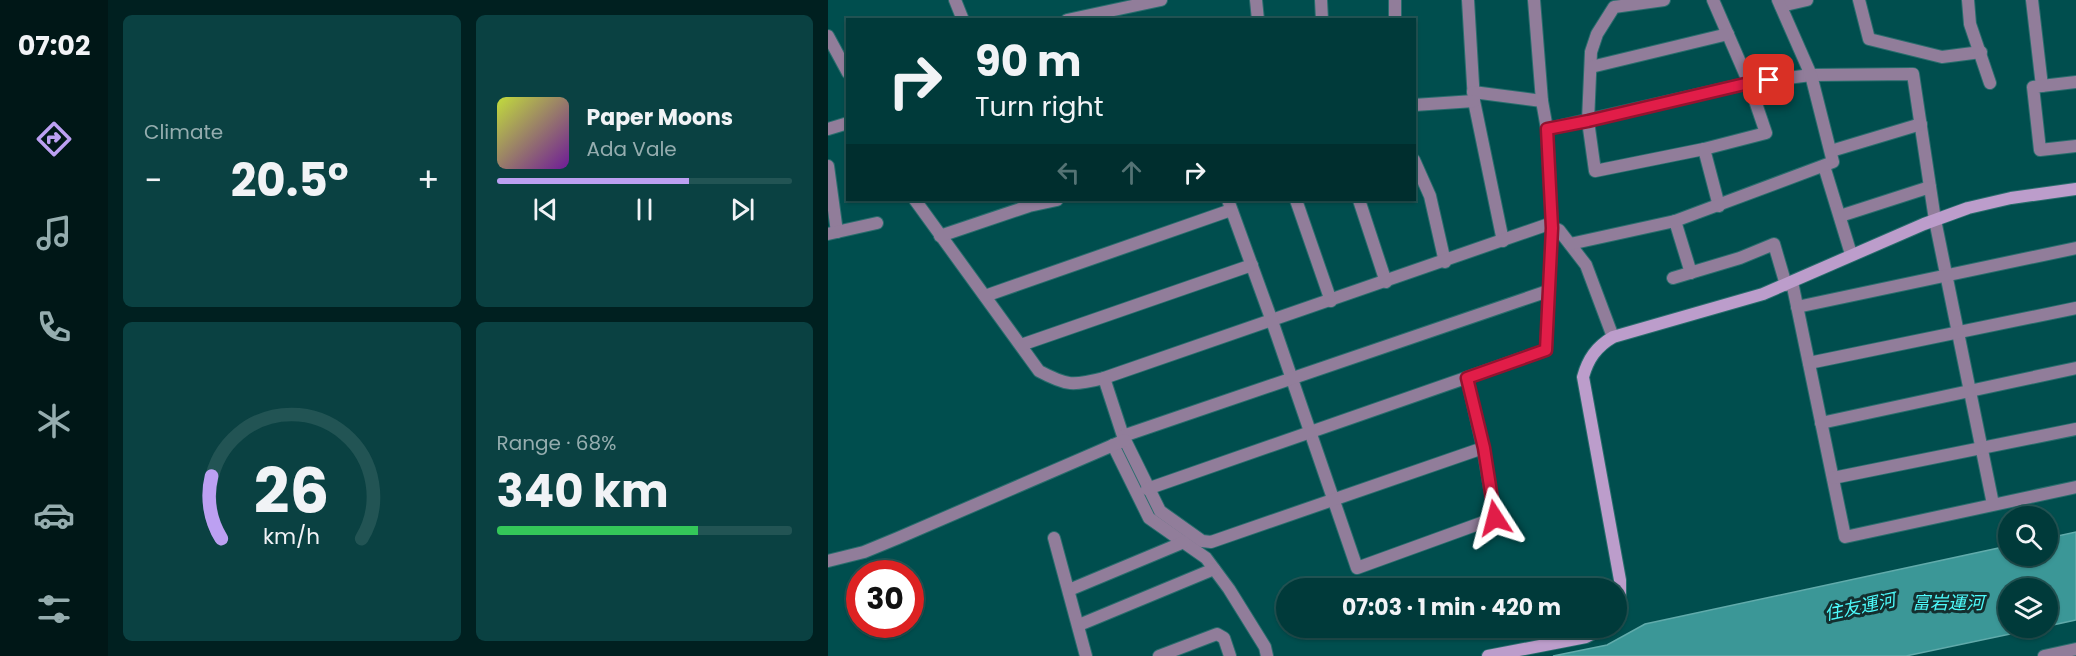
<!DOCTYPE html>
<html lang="en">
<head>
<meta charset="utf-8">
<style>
	body { margin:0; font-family:Poppins,"Noto Sans JP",sans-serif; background:#0a4142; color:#f1f3f6; height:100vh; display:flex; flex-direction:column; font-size:22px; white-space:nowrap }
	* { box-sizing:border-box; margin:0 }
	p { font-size:20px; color:#95adaf }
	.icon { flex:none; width:33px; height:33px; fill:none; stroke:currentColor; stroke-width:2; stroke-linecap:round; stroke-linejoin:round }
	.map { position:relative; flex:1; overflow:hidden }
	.details { display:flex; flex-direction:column; gap:15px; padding:15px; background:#002020; width:720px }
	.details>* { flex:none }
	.guide { position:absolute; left:18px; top:18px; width:570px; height:183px; border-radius:0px; box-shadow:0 2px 4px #0004,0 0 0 2px #225454; background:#003a3a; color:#f1f3f6; overflow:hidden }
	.tools { position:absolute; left:1170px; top:506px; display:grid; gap:12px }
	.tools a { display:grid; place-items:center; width:60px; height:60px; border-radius:50%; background:#003a3a; box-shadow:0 2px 4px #0004,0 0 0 2px #225454; font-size:30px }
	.speed { position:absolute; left:18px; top:560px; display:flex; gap:12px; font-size:30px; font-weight:700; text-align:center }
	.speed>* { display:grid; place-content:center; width:78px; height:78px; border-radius:50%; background:#003a3a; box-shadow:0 2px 4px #0004,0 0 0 2px #225454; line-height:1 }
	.speed .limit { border:9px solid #d22; background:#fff; color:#111 }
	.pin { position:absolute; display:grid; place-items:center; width:51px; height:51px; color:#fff; margin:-26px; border-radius:12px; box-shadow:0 3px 9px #0006 }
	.me { position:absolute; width:66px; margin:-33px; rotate:351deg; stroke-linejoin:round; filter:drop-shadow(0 0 4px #0008) }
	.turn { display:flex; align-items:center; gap:21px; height:126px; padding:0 30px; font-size:27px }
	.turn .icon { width:78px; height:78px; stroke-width:2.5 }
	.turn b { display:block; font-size:42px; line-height:51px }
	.lanes { display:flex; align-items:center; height:57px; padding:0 30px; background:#0003; justify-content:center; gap:30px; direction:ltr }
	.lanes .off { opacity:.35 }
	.big { font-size:45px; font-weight:700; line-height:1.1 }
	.details .card { flex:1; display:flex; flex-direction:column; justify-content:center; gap:9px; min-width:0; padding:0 21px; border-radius:9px; background:#0a4142 }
	.details .dial { align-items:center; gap:0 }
	.dial svg { height:156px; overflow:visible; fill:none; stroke:#225454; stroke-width:7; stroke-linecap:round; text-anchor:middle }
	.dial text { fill:#f1f3f6; stroke:none }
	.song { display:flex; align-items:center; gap:18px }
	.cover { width:72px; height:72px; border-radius:9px; background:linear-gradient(135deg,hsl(70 70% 55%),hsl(280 70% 35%)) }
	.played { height:6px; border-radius:3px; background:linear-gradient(90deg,#bca0f2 65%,#225454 65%) }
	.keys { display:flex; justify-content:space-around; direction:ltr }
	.heat { display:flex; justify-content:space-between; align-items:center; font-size:33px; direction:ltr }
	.charge { height:9px; border-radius:4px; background:linear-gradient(90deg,#34c759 68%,#225454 0) }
	.details .tiles { flex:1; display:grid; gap:15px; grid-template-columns:repeat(2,1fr) }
	.trip { position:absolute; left:448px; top:578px; width:351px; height:60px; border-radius:30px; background:#003a3a; box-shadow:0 2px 4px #0004,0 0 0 2px #225454; font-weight:700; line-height:60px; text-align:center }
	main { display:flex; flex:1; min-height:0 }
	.menu { display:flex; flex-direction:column; width:108px; justify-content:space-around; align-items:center; background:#001717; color:#95adaf }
	.menu .icon { width:42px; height:42px }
	.menu .selected { color:#bca0f2 }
	.menu b { font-size:27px; color:#f1f3f6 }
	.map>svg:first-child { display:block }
</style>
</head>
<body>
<main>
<nav class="menu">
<b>07:02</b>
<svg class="icon selected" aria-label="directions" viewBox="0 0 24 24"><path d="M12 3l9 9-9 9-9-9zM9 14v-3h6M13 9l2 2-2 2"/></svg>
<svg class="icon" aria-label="music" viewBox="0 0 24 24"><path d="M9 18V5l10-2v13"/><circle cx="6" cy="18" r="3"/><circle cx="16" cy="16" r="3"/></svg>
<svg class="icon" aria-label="phone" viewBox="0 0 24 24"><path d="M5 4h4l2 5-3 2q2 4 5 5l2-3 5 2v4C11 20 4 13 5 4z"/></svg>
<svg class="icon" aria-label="climate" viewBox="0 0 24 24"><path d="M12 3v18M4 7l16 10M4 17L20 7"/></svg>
<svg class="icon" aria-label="car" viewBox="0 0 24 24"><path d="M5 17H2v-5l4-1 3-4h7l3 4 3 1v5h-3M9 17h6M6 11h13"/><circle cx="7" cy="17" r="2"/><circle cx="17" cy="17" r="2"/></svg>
<svg class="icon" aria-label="filters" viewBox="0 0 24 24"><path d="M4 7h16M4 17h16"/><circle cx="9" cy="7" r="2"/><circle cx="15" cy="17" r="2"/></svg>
</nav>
<section class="details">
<div class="tiles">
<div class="card"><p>Climate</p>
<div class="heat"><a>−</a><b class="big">20.5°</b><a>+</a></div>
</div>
<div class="card">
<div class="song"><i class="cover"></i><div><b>Paper Moons</b><p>Ada Vale</p></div></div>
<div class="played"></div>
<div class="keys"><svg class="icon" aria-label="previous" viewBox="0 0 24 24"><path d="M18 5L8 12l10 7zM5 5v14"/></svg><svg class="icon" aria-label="pause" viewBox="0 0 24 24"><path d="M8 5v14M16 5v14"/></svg><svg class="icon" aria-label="next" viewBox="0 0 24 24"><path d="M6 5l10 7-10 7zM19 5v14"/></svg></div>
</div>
<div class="card dial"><svg viewBox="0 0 100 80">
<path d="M14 69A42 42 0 1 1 86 69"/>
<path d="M14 69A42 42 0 0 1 9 37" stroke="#bca0f2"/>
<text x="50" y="56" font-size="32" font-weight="700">26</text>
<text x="50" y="72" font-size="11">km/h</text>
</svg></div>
<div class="card"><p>Range · 68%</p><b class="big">340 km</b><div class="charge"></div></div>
</div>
</section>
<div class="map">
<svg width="1248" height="656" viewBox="0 0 1248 656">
	<rect width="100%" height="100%" fill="#004e4e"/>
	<path fill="#3b9797" stroke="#61abab" stroke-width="1.5" d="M1248,532V620L1220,626V588H1180V627H1216L1078,656H725L779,645L817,624L1180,546V555H1220V538Z"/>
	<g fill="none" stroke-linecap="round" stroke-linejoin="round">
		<defs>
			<g id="street">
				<path d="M127,0L135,20"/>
				<path d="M428,0L430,20"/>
				<path d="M493,0L494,20"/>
				<path d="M640,0L646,101L675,241"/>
				<path d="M836,0L786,7L769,34L763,52L760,121L767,171L876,149L938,133L921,83L885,0"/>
				<path d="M1031,0L1041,39L1114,57L1153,52"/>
				<path d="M1140,0L1142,24L1162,83"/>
				<path d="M1204,0L1214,86"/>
				<path d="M953,6L979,0"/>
				<path d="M239,20L333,0"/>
				<path d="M567,20V0"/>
				<path d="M0,36L20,73"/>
				<path d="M763,67L900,34"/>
				<path d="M1248,82L1205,87L1212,150L1248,146"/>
				<path d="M645,92L714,101"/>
				<path d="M586,105L646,101"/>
				<path d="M0,129L20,123"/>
				<path d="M719,129L921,83L983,75L1085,74L1107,220L1165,504"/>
				<path d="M876,149L891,206"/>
				<path d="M1003,151L1093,124"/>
				<path d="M586,160L602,196L617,262"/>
				<path d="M0,166L9,232"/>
				<path d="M996,166L1023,254"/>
				<path d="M87,200L211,371C239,386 245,386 276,378L718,225L731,230L758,265L785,337"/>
				<path d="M400,200L444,321L529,568L667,518L655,448"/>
				<path d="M468,200L503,301"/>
				<path d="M531,200L558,282"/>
				<path d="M1012,216L1102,187"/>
				<path d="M847,221L863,273"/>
				<path d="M0,234L49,223"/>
				<path d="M112,236L201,206L229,200"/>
				<path d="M742,244L847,221L1005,162L983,75L950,0"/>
				<path d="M845,278L912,258L946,244L958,285"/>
				<path d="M964,282L1017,537L1248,487"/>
				<path d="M157,296L403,210"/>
				<path d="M969,307L1248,248"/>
				<path d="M193,345L424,265"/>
				<path d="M981,363L1248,308"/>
				<path d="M276,378L295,436L332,511L374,541L383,542L655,448L639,378"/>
				<path d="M993,423L1248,368"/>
				<path d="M295,436L720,291"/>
				<path d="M285,445L321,518L378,558L401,589L437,647L439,656"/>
				<path d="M1005,478L1248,429"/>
				<path d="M319,489L718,350L724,228L719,129L714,101L706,0"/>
				<path d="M226,538L258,656"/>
				<path d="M0,561L36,552L70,538L297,440"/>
				<path d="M241,590L356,542"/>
				<path d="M251,625L386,569"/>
				<path d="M331,656L389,634L396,638L402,656"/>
				<path d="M1216,656L1248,649"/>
			</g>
			<g id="secondary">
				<path d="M789,606L792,595V580L755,377C760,359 768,347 785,337L935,294L1096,224L1140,208L1183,198L1248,189"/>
				<path d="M660,656L758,637L777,627"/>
			</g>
		</defs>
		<use href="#street" stroke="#296d6d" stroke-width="14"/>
		<use href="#secondary" stroke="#296d6d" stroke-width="14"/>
		<use href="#street" stroke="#917d9a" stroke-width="12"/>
		<use href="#secondary" stroke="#bc9dcb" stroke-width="12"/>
	</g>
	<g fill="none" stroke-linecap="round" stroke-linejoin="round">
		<defs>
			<path id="route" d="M667,518L656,448L639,378L718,350L724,228L719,129L760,121L921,83L941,80"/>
		</defs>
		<use href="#route" stroke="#92132f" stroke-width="15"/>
		<use href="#route" stroke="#e11d48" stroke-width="10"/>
	</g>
	<g text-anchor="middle" stroke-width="6" stroke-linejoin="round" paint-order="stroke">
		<g font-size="18" font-style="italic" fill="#4dfbfc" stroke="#142f2f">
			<text x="1120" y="609">富岩運河</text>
			<text transform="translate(1032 607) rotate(-12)" y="6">住友運河</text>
		</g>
	</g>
</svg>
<div class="tools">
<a><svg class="icon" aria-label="search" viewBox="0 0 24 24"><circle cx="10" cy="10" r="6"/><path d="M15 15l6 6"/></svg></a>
<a><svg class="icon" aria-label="layers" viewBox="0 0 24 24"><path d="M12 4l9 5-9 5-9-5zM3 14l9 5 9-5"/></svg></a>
</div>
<div class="speed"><div class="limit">30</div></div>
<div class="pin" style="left:941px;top:80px;background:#d93025"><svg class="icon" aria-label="arrive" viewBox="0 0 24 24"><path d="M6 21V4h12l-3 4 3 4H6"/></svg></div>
<svg class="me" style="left:667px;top:518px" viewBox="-20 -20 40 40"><path d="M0-17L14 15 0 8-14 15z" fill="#e11d48" stroke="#fff" stroke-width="4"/></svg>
<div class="trip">07:03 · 1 min · 420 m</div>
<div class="guide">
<div class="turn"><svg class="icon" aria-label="right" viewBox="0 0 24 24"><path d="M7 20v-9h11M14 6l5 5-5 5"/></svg><div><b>90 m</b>Turn right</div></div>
<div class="lanes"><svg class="icon off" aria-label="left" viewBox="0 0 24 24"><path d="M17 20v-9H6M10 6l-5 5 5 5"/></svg><svg class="icon off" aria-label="ahead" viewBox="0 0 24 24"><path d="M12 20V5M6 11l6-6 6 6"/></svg><svg class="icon" aria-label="right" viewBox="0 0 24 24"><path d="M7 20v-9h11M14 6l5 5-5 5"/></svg></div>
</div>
</div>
</main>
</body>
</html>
